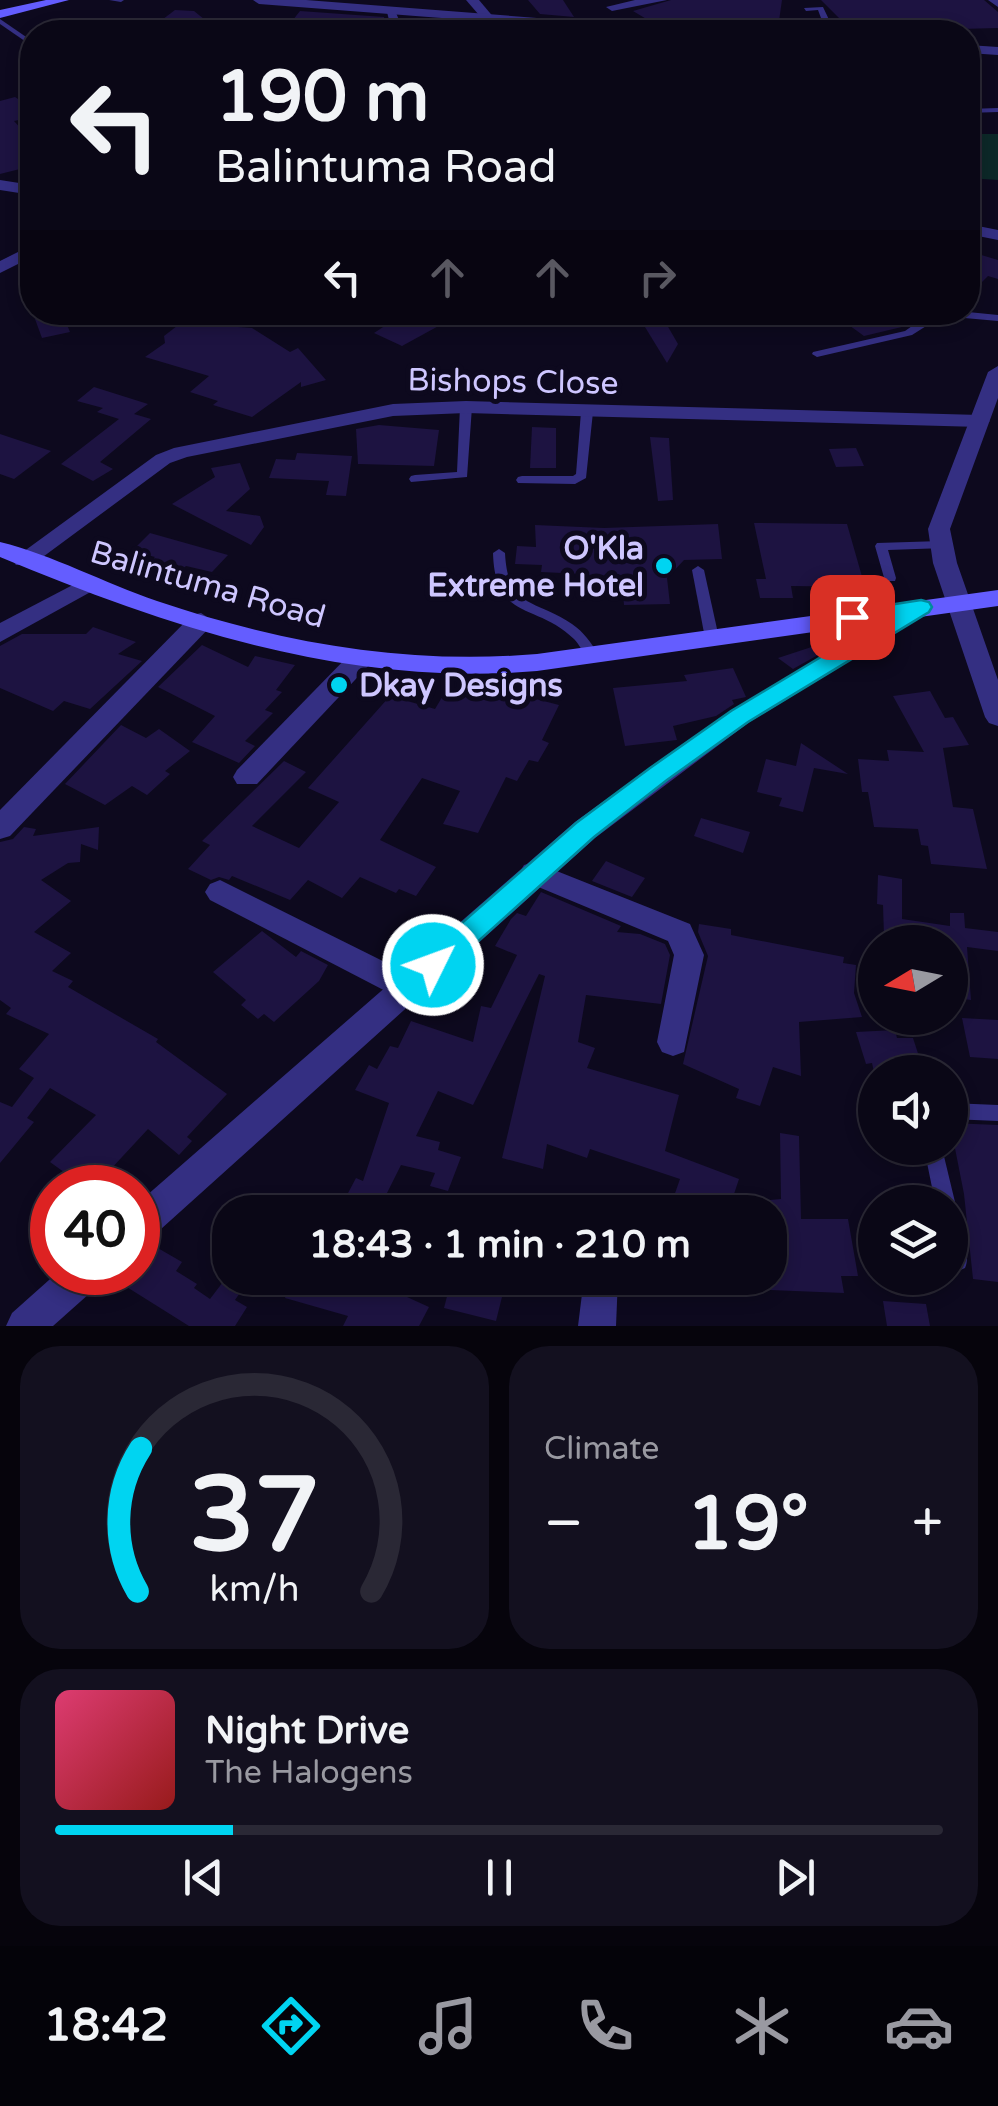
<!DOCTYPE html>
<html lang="en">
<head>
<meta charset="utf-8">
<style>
	body { margin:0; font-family:"Varela Round",sans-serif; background:#13101f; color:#f1f3f6; height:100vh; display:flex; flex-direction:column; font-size:38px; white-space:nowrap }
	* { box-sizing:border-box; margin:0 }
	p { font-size:32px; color:#9999a1 }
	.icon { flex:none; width:55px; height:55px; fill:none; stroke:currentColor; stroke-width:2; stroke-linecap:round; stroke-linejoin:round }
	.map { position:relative; height:1326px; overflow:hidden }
	.side { display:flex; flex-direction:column; gap:20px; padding:20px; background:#06040c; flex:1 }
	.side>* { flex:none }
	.top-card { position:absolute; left:20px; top:20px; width:960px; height:305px; border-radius:40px; box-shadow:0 5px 15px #0003,0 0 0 2px #2a2835; background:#0a0716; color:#f1f3f6; overflow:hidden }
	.needle { width:65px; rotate:260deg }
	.fabs { position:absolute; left:858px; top:925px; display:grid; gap:20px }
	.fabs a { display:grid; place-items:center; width:110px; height:110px; border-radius:50%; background:#0a0716; box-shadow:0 5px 15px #0003,0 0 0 2px #2a2835; font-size:50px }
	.speed { position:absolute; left:30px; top:1165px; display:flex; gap:20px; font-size:50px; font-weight:700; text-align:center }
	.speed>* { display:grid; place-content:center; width:130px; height:130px; border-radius:50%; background:#0a0716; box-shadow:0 5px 15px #0003,0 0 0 2px #2a2835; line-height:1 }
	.speed .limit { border:15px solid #d22; background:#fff; color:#111 }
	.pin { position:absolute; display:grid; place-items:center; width:85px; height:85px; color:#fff; margin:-42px; border-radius:20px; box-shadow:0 5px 15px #0006 }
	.me { position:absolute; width:110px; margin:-55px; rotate:48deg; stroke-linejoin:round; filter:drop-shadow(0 0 8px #0008) }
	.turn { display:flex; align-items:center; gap:35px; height:210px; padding:0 30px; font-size:45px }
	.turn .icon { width:130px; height:130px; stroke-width:2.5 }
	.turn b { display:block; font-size:70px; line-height:85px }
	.lanes { display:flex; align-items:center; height:95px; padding:0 30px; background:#0003; justify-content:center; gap:50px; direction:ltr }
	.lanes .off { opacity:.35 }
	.big { font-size:75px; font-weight:700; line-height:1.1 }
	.side .card { flex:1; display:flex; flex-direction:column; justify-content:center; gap:15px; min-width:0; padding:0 35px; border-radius:40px; background:#13101f }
	.side .dial { align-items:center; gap:0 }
	.dial svg { height:260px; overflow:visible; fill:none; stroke:#2a2835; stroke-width:7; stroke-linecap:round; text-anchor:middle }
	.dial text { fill:#f1f3f6; stroke:none }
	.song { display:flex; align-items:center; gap:30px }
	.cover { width:120px; height:120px; border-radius:15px; background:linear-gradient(135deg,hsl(340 70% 55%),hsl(0 70% 35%)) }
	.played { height:10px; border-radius:5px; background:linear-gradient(90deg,#00d4f1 20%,#2a2835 20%) }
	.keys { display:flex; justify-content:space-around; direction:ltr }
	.heat { display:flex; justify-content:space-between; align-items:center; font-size:55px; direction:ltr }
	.side .tiles { flex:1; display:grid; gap:20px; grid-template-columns:1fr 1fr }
	.card:last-child { grid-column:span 2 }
	.trip { position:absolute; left:212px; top:1195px; width:575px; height:100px; border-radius:40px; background:#0a0716; box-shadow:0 5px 15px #0003,0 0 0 2px #2a2835; font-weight:700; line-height:100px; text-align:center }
	.menu { display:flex; height:160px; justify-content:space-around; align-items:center; background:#040309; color:#9999a1 }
	.menu .icon { width:70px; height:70px }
	.menu .on { color:#00d4f1 }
	.menu b { font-size:45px; color:#f1f3f6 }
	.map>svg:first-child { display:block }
</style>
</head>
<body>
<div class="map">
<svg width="998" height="1326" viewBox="0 0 998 1326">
	<rect width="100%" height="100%" fill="#0d091e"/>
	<path fill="#0c2828" d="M968,134H998V180L968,178Z"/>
	<g fill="#1d1341">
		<path d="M528,0H563L574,17L540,14Z"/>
		<path d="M671,0H782L778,28L756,27L755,32H732L653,23L633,11Z"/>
		<path d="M821,0H984L998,12V28L846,32V25Z"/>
		<path d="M175,10L194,11L220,32H146Z"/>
		<path d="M300,11L384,17L388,32H333L361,18L289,25Z"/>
		<path d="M457,23L532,29L533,32H466Z"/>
		<path d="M15,97L21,101L32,98V117L14,121L32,141V166L0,174V101Z"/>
		<path d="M968,251L998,260V279L988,276L968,296Z"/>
		<path d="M195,312H228L237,318L238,327L252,328L290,352L298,348L326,380L301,387V382L252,417L213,405L218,401L190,392L209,376L145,357L165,343L164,336Z"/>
		<path d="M406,312H464L402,346L374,333Z"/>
		<path d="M870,312H887L906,326L864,336L842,320Z"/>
		<path d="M62,313L70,332L42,338L35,319Z"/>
		<path d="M667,325L678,344L667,363L645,327Z"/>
		<path d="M94,387L148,404L134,414L151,419L100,462L113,469L93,481L61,464L119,419L97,412L103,408L77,401Z"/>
		<path d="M379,425L439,430L434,466L358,464L356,429Z"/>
		<path d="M532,427L556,428V468H530Z"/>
		<path d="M0,434L51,451L14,479L0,474Z"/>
		<path d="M650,437L669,438L673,500L658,501Z"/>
		<path d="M856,448L864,466L836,467L829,449Z"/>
		<path d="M297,453L352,456L346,496L326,495L329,481L269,478L276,459L295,460Z"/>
		<path d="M240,463L250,489L226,511L260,516L264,527L251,545L172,504L215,477L211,468Z"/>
		<path d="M754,523L847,524L865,587L791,586L793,598H760L756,579H766Z"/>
		<path d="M718,524L722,559L684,560L667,578L670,604L624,605L622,584H584L583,574L541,572L542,565L515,564L517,546L536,547L535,525L604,528Z"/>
		<path d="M150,533L228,555L212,572L186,566L169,581L139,571L155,557L132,551Z"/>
		<path d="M93,627L136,642L118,654L142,661L90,709L64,701L53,711L0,688V646L22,634H86Z"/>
		<path d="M839,638L841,642L793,669L778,658Z"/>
		<path d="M202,645L248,667L255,656L295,665L276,690L282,692L265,710L273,713L245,741L255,746L239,763L192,742L215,716L158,687Z"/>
		<path d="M733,668L746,697L732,700L734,704L716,716L673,726L677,740L625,746L613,688L687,681L684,675Z"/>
		<path d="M493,688L559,705L542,740L549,743L538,762L529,760L517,781L506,777L478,833L443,824L460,791L422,778L380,840L436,867L416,896L399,889L396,893L360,877L342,898L308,880L290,900L232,876L229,880L219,877L211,880L188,869L210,845L202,841L284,761L306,772L252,826L299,848L339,802L308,788L390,696L435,709L447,689L487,700Z"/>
		<path d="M930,691L945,718L953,717L969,745L943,748L953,807L973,809L987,869L931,864L928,846L921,845L918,829L874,827L868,792H862L858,759L889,761L887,750L924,752L893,696Z"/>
		<path d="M121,725L146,738L159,729L190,751L165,771L170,774L147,795L132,786L105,805L65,784Z"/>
		<path d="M801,743L848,774L814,768L803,812L779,806L782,798L757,792L766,759L796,766Z"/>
		<path d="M701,818L750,832L743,853L694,836Z"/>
		<path d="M24,827L36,829L33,836L99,827L98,850L81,844L80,862L68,863L41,880L71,901L34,932L71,953L52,971L73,981L68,987L158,1039L156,1042L227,1094L187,1137L192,1141L179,1155L148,1129L96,1185L92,1181L86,1188L50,1162L96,1115L50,1088L27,1118L34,1122L0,1163V1102L12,1107L34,1078L19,1069L49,1034L6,1014L11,1008L0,1000V842L13,839Z"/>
		<path d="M606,861L645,878L632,897L592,881Z"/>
		<path d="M878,875L902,879V919L950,926V913H964L965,928L998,932V951L967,947L971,1000L950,997V942L884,936L883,905L877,904Z"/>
		<path d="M541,892L621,926L617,932L640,934L665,944L670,955L661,1004L586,995L578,1042L595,1048L587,1068L679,1095L665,1151L739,1179L728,1212H707L673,1199L680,1179L590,1149L587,1158L547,1144L543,1169L502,1158L545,976L539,974L473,1105L438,1091L416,1136L440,1142L438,1150L461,1157L448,1191L430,1186L435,1173L401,1165L385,1197L418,1212H338L356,1178L363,1181L389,1103L355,1090L369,1065L377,1069L390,1046L398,1048L411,1021L473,1042L481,1006L491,1008L517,955L495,946L511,919L517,913L526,916Z"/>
		<path d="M699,924L731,929V935L844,957L843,963L856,965L854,993L862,1017L799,1022L801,1076L773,1067L760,1106L736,1098L739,1089L683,1064L708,956L698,932Z"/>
		<path d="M262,931L296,957L301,951L328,965L319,981L274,1022L264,1014L258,1019L241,1005L246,1000L213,972Z"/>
		<path d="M962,1018L998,1020V1059L970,1057Z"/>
		<path d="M895,1030L897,1038H913L924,1072H874L872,1063L866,1064L856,1032Z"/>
		<path d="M950,1123L998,1125V1282L973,1279L964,1194Z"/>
		<path d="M780,1133L799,1136L801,1219H848L858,1276H841L844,1293L770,1290V1200L781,1199Z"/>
		<path d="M156,1247L182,1262L176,1271L197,1284L194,1288L210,1299L226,1278H250L235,1300L247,1307L235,1326H189L122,1284L131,1272H138Z"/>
		<path d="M293,1278H389L385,1287L429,1307L419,1326H343L348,1316L285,1298Z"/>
		<path d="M451,1281L503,1293L496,1321L444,1308Z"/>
		<path d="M883,1301L926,1304L930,1326H887Z"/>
	</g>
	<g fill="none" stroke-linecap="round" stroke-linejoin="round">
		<g fill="#342f82" fill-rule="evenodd">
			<path d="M109,0H124L121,2Z"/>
			<path d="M823,7L832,26L827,32H805L808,30L823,29L824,26L818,10L806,11L804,8Z"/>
			<path d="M0,19L32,41V46L0,24Z"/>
			<path d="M998,108V112L968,113V109Z"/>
			<path d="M851,312L845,316L840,313V312Z"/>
			<path d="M932,312H968L998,315V321L942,316L912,335L817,357L812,354L813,352L905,331Z"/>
			<path d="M466,404L472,407L467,477L411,482L409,479L411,476L415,475L457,472L460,407Z"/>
			<path d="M587,409L593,412L586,478L575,484L518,483L516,480L518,477L522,476H573L576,474L581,412Z"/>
			<path d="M941,541L947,545L945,548L888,550L896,578L895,581H885L875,546L877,543Z"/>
			<path d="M499,549L505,553C508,610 535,598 572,624C584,632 591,643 599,655L597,658H587C583,652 579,644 574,639C537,602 495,622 493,553Z"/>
			<path d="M698,566L704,570L719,638L712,642L705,638L692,570Z"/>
			<path d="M950,1103L998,1105V1121L950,1119Z"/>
			<path d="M924,1148H942L955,1202L952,1209H950V1202H935Z"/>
			<path d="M950,1215L957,1217C963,1231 971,1255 965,1268L958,1271L950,1266Z"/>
		</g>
		<g fill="#342f82" fill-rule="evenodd">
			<path d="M466,0H479L495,19L493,22H485Z"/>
			<path d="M635,0H667L612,11L606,7Z"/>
			<path d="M386,8H394L404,32H392Z"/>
			<path d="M0,180L32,185V195L0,190Z"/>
			<path d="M968,224L998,230V240L968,234Z"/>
			<path d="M32,245V257L0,273V261Z"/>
			<path d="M77,312H95V315L86,320L80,319Z"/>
			<path d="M240,312H258L255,324H241Z"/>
			<path d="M466,401L980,415L990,421L980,427L466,413L393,416L187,457L170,463L32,565H16L12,560L156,455L174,448L393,404Z"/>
			<path d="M88,577L96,579L100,584L96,589L0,642V623Z"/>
			<path d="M201,613L213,621L210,627L10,836L0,839V810L192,615Z"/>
			<path d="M361,650L373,658L370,664L257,784H237L233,777L237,770L352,652Z"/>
			<path d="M534,862L690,924L704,955L684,1052L673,1056L662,1052L657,1042L674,955L668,941L524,881L519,873L524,865Z"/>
			<path d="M220,880L419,979L424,988L419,997L408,1001L397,997L210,900L205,892L210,884Z"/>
			<path d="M584,1278H618L616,1326H578Z"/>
		</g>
		<g fill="#342f82" fill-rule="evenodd">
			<path d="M253,0H306L666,28L672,32H624L259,4Z"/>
			<path d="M988,0H998V7Z"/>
			<path d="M968,45L998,47V55L968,53Z"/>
			<path d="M998,366V398L950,529L957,563L998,680V726L989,723L985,717L933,563L928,529L988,372Z"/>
			<path d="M921,599L929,602L933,607L929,612L748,723L595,838L151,1238L138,1243V1203L575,822L730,711Z"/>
			<path d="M58,1272H104L99,1285L53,1326H6L12,1313Z"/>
		</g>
		<g fill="#645dff" fill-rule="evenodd">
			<path d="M46,0H69L0,18V10Z"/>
			<path d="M0,542C53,555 104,583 157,601C281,643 406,665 537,654L998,590V606L537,671C349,687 172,629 0,557Z"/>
		</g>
	</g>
	<path fill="#00d4f1" stroke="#008a9d" stroke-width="2.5" d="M921,600L929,602L932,607L929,612L748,722L667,780L594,837L443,973L433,977L423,973L419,965L423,957L576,823L650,768L731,711L884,619L852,624L841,617L844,612Z"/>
	<g fill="#00d4f1" stroke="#0d091e" stroke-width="4">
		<circle cx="664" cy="566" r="10"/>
		<circle cx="339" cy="685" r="10"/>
	</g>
	<g text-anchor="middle" stroke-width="10" stroke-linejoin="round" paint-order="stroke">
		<g font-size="32" fill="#cec6ff" stroke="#0d091e">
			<text transform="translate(513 381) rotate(1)" y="11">Bishops Close</text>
			<text transform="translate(208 584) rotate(16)" y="11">Balintuma Road</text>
		</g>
		<g font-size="32" font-weight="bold" fill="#cec6ff" stroke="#0d091e" text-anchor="end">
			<text x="644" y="559">O'Kla<tspan x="644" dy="37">Extreme Hotel</tspan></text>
			<text x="359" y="696" text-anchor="start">Dkay Designs</text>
		</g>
	</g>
</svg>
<div class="fabs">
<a><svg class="needle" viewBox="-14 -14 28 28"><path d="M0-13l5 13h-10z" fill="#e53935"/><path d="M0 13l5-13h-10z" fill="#9999a1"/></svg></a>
<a><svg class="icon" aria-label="sound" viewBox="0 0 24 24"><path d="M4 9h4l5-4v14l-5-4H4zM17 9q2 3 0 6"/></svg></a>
<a><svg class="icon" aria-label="layers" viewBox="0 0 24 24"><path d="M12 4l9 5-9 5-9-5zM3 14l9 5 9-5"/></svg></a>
</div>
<div class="speed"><div class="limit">40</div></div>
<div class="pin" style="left:852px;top:617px;background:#d93025"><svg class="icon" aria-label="arrive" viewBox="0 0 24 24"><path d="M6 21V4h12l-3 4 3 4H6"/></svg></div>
<svg class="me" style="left:433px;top:965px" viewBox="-20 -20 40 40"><circle r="17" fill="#00d4f1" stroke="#fff" stroke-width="3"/><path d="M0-11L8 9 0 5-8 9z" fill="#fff"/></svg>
<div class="trip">18:43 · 1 min · 210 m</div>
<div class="top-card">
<div class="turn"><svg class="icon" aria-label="left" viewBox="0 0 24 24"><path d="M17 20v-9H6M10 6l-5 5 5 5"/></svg><div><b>190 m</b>Balintuma Road</div></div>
<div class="lanes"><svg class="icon" aria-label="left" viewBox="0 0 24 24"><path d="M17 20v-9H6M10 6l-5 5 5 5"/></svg><svg class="icon off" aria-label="ahead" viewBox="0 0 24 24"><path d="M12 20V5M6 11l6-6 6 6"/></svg><svg class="icon off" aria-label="ahead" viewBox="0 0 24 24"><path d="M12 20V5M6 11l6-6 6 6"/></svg><svg class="icon off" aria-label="right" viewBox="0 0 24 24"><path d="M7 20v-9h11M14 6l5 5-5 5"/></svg></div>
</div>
</div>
<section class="side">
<div class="tiles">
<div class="card dial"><svg viewBox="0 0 100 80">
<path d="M14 69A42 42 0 1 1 86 69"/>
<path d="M14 69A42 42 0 0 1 15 25" stroke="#00d4f1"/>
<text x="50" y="56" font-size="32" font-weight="700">37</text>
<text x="50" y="72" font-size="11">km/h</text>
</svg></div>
<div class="card"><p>Climate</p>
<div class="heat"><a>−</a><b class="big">19°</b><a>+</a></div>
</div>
<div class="card">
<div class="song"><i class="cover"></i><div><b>Night Drive</b><p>The Halogens</p></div></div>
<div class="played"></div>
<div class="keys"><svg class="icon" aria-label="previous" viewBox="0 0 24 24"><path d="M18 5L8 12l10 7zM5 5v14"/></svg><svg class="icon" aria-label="pause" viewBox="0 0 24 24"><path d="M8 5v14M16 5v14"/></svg><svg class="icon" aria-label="next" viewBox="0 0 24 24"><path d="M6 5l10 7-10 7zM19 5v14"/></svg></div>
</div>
</div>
</section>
<nav class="menu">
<b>18:42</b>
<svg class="icon on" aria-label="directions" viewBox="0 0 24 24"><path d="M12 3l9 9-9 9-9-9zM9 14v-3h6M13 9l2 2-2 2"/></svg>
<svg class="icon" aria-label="music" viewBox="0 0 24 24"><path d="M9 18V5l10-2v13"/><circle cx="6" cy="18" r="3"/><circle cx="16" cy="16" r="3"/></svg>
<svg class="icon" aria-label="phone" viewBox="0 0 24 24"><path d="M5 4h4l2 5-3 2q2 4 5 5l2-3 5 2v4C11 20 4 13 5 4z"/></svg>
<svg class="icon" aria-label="climate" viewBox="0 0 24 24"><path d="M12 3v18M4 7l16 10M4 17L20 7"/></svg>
<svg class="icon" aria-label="car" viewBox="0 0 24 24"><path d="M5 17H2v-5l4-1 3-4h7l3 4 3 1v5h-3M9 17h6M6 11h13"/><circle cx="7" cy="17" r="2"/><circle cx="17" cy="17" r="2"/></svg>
</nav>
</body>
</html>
